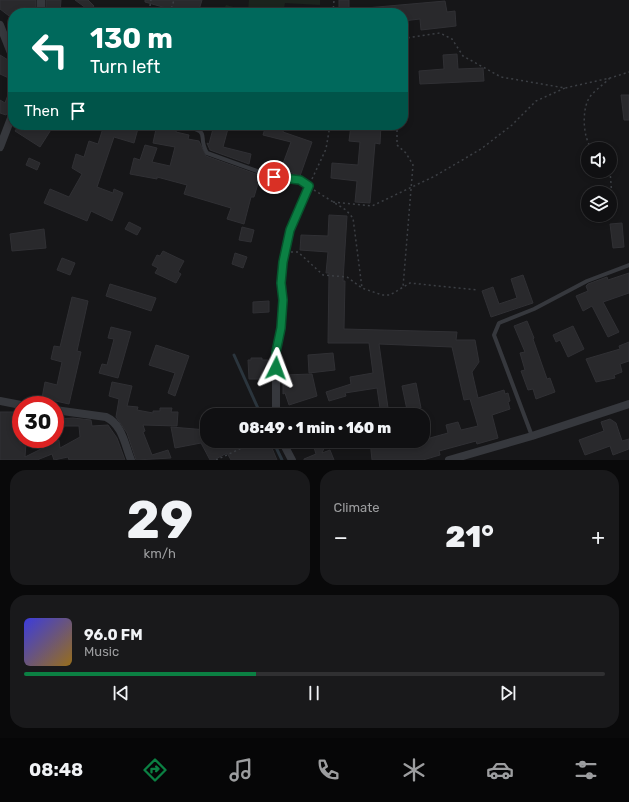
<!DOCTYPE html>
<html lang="en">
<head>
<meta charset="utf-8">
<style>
	body { margin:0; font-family:Rubik,sans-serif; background:#19191b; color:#f1f3f6; height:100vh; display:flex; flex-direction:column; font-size:15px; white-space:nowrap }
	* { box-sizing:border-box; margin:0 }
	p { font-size:13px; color:#9c9d9f }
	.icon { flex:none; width:22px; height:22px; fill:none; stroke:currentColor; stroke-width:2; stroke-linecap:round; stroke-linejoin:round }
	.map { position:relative; height:460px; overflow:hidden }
	.drawer { display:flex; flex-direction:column; gap:10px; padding:10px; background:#09090a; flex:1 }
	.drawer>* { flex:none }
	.guide { position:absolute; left:8px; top:8px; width:400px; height:122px; border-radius:16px; box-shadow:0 2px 6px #0003,0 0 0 1px #303032; background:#00695c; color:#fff; overflow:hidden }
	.controls { position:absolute; left:581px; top:142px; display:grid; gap:8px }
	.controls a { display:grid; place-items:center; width:36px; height:36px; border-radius:50%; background:#101012; box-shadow:0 2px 6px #0003,0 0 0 1px #303032; font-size:20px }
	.speed { position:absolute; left:12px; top:396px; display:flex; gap:8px; font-size:20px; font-weight:700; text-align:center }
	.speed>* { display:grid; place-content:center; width:52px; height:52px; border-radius:50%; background:#101012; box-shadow:0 2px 6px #0003,0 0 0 1px #303032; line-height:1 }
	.speed .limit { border:6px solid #d22; background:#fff; color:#111 }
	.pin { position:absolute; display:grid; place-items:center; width:34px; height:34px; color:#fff; margin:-17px; border:2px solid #fff; border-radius:50%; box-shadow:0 1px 4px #0007 }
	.me { position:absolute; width:44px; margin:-22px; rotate:3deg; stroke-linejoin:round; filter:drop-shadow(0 0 3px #0008) }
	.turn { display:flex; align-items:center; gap:14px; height:84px; padding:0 16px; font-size:18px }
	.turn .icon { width:52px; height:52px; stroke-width:2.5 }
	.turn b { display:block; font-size:28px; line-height:34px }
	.then { display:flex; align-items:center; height:38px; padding:0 16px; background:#0003; gap:8px; font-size:15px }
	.big { font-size:30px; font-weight:800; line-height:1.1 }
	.drawer .tile { flex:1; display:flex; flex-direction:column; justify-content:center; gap:6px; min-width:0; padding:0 14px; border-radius:16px; background:#19191b }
	.drawer .dial { align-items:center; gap:0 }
	.dial b { font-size:52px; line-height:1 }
	.song { display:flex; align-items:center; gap:12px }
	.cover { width:48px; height:48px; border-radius:6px; background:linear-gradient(135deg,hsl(240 70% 55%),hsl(40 70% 35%)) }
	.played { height:4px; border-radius:2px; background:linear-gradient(90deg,#0b8043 40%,#303032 40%) }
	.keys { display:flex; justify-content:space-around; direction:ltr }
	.heat { display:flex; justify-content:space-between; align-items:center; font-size:22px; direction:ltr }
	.drawer .tiles { flex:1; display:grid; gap:10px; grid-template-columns:1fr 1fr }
	.tile:last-child { grid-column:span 2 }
	.trip { position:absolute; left:200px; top:408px; width:230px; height:40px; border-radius:16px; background:#101012; box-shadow:0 2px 6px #0003,0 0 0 1px #303032; font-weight:800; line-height:40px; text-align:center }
	.dock { display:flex; height:64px; justify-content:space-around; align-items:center; background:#060607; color:#9c9d9f }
	.dock .icon { width:28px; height:28px }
	.dock .active { color:#0b8043 }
	.dock b { font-size:18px; color:#f1f3f6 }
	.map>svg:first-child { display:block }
</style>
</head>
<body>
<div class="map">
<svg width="629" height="460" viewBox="0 0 629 460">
	<rect width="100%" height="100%" fill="#161618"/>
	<path fill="#1b231d" d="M249,0H320V5L285,3L283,13H222L226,5L248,11Z"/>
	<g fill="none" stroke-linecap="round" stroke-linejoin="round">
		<g stroke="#2b353d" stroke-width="3">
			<path d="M234,355L261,415"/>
			<path d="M273,441L282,460"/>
		</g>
	</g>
	<g fill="#29292c" stroke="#303034">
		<path d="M0,0H36V13H13V19L0,9Z"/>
		<path d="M46,0H61L60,13H46Z"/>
		<path d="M75,0H88L94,6L90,11Z"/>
		<path d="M145,0H202L198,13H184L145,2Z"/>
		<rect x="339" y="0" width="10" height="8"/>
		<path d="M445,1L447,12L455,11L456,26L421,30L420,19L403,21V13H366V8Z"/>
		<path d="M457,54L458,69L483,68L484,81L420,84L419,71L444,69L443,55Z"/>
		<path d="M0,55L13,63V80L0,74Z"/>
		<path d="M12,84L13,104L6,115L0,113V100L5,103Z"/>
		<path d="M621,95H629V120H624Z"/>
		<path d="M19,125H29L35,129L38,125H54L40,147L15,131Z"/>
		<path d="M104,125H139L134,143L114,137L97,187L113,193L114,189L123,193L112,221L91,211L87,221L44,203L50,189L69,197L82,174L72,168L76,154L84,157L89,141L98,144Z"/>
		<path d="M164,125L177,127L176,132L189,135L188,139L199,141L206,156L259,175L260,177L254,197H251L244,224L227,219L231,208L184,194L187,185L157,177V179L130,174L134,158L140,160L145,145L157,148L152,162L170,166L175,147L153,143L156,129L163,130Z"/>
		<path d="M214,125H229L223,147L251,154L249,164L210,150L207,143L209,144Z"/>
		<path d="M266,125L284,128L283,132L312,142L300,176L281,169L291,142L263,135Z"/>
		<path d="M351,125H381L380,144L375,143L370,203L355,202L357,181L331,178L332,163L358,165L360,142L349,141Z"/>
		<path d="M29,158L40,163L37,170L26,165Z"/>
		<path d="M329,215L347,216L343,281H345L344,329L457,332L456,340H475L479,362L472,372L478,398L504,390L505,394L508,393L510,401L508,402L510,409L492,415L498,438L477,444L476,441L439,451L440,455L423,460H372L370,441H399L401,446L448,433L446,425L458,422L461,430L478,426L470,399L464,400L452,347L379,344L389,415H381L377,388L345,393L346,396L329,401L326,392L351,384L350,377L373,373L369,343H328L329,273H326L328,252L300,250L301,235L328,236Z"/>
		<path d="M129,222L141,228L137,235L125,229Z"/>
		<path d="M622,223L624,247L613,248L610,224Z"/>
		<path d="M242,227L254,230L251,242L239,240Z"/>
		<path d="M44,229L46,248L12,251L10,234Z"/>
		<path d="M163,251L184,261L178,272L181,274L176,283L155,273L158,268L152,265L157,255L160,256Z"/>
		<path d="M235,253L247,257L243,268L232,264Z"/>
		<path d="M62,258L75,263L70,275L57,270Z"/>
		<path d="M629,273V293L603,302L619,332L608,337L592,306L583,311L576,296L588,291L586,286L588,284L607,277L608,280Z"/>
		<path d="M523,275L533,303L491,317L482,291L493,287L499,304L517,298L511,279Z"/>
		<path d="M110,284L156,298L151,311L106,296Z"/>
		<path d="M72,297L88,301L77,351L81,352L69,404L42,398L45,382L57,385L62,362L51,359L54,346L60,347Z"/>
		<path d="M269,301V312L253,313V302Z"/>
		<path d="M527,321L534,338L533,339L547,379L550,378L555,392L536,399L533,389L528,390L521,371L525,370L520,353L525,352L514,326Z"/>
		<path d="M573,326L584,349L568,357L560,340L556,342L553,335Z"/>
		<path d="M111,327L131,332L118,378L99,373L102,364L107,365L114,339L108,338Z"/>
		<path d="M629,342V361L620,364L622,372L614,375L615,378L596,382L586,359L620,349L619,346Z"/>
		<path d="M156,345L189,356L175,396L168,393L175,373L149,365Z"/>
		<path d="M333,353L335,370L309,373L308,355Z"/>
		<path d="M251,358H262V360H268L269,375L264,376V379H249L248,360H251Z"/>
		<path d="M312,374L317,396L289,405L285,393L283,394V375Z"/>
		<path d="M112,382L132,386L127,406L138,407L137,410L153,413V411H160V408H172L171,412H178L177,426L143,425L145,431L143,432L152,455L168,450L171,458L136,460L127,433L116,417L119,399L109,396Z"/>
		<path d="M416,383L421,408L407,410L402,386Z"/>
		<path d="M0,412H21L20,443H26L25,457L59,440L60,448L80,437L79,426H55V419L73,418L91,420L92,426L108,425L117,438L125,460H69L68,457L54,460L52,454L37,460H0Z"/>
		<path d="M610,419L616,423L622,441L629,439V449L613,455L610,446L585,455L579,440L604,431L601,422Z"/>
		<path d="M171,427L207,430V441H269L277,460H231L227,453L214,460H210L201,443L175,448Z"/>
		<path d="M312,441H327L322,453L330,450L334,460H304V459L316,454Z"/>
	</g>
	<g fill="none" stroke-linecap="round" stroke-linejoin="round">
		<g stroke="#3c3f44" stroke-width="1.5" stroke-dasharray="2 3" stroke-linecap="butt">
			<path d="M150,6L151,0"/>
			<path d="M170,13L174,0"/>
			<path d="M333,13L334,0"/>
			<path d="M403,61L406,38L440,33L452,39L463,56L501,77L565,88L610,78L629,72"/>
			<path d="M397,125V145L406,153L413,165L403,287"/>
			<path d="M592,149C583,138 582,113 588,100C591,93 604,84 610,78"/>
			<path d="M610,171L613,209"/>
			<path d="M312,179L326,149L330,125"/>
			<path d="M314,190L346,210L353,218L362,288"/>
			<path d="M333,202L372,206L435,176L481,149L512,125L536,101L565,88"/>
			<path d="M291,252H298L323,275L347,277L362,288L382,295H390L410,283L478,290"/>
			<path d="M216,460L257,441"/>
		</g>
		<g stroke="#36383d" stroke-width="4">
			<path d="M94,13L134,11L153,13"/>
			<path d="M182,125C214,133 196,134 207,153L274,177L300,180L309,186C298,212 286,236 283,264C281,277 283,288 283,301C284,318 280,335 276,352"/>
			<path d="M532,436L494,335L499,323L534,309L587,281L629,265"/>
		</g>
		<g stroke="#36383d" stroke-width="8">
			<path d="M41,0V13"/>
			<path d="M0,25L13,58"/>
			<path d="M0,147L13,113"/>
			<path d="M0,401L21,405"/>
			<path d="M55,410L106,417C122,424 125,445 131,460"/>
			<path d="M276,415V352"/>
			<path d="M282,441L292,460"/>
			<path d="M449,460L532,436L629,404"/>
		</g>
	</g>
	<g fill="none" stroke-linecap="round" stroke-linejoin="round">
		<defs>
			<path id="route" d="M274,177L300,180L309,186L290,230L283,262L281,283L283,300L281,328L276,352V368"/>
		</defs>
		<use href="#route" stroke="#07532c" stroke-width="10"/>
		<use href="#route" stroke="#0b8043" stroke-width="7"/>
	</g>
</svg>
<div class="controls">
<a><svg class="icon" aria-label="sound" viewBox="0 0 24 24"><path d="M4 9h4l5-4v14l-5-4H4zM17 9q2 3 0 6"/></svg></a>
<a><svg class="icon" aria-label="layers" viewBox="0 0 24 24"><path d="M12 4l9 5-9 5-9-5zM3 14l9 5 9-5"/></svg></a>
</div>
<div class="speed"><div class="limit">30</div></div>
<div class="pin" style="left:274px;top:177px;background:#d93025"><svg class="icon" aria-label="arrive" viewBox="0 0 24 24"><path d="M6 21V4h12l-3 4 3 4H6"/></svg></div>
<svg class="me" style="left:276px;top:368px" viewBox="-20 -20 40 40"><path d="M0-17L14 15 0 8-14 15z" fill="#0b8043" stroke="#fff" stroke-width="4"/></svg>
<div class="trip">08:49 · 1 min · 160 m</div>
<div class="guide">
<div class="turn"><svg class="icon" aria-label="left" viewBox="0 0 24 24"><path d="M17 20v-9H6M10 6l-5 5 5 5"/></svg><div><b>130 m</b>Turn left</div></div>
<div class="then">Then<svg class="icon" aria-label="arrive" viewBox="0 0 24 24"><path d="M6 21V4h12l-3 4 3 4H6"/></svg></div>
</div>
</div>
<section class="drawer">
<div class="tiles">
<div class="tile dial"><b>29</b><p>km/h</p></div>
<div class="tile"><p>Climate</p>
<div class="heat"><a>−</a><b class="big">21°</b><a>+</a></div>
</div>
<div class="tile">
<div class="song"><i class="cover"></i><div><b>96.0 FM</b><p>Music</p></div></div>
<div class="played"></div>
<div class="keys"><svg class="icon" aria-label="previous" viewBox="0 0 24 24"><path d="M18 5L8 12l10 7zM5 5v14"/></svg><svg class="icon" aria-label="pause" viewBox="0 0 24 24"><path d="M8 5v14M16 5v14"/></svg><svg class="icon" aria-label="next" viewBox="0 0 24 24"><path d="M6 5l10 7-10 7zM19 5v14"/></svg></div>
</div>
</div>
</section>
<nav class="dock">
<b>08:48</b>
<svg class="icon active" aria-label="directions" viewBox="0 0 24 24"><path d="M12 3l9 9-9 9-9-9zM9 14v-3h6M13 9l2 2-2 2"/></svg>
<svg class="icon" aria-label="music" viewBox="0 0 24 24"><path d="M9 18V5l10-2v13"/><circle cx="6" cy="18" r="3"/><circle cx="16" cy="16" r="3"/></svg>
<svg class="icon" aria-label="phone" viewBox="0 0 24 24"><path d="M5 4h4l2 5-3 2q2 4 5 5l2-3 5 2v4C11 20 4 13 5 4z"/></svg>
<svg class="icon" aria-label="climate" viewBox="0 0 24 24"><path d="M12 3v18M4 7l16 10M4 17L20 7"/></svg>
<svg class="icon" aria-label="car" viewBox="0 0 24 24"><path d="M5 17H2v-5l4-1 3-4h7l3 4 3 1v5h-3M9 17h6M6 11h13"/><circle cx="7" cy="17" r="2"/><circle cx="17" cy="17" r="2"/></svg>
<svg class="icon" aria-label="filters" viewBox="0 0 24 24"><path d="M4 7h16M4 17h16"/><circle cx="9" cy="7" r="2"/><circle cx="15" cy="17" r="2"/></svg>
</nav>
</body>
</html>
